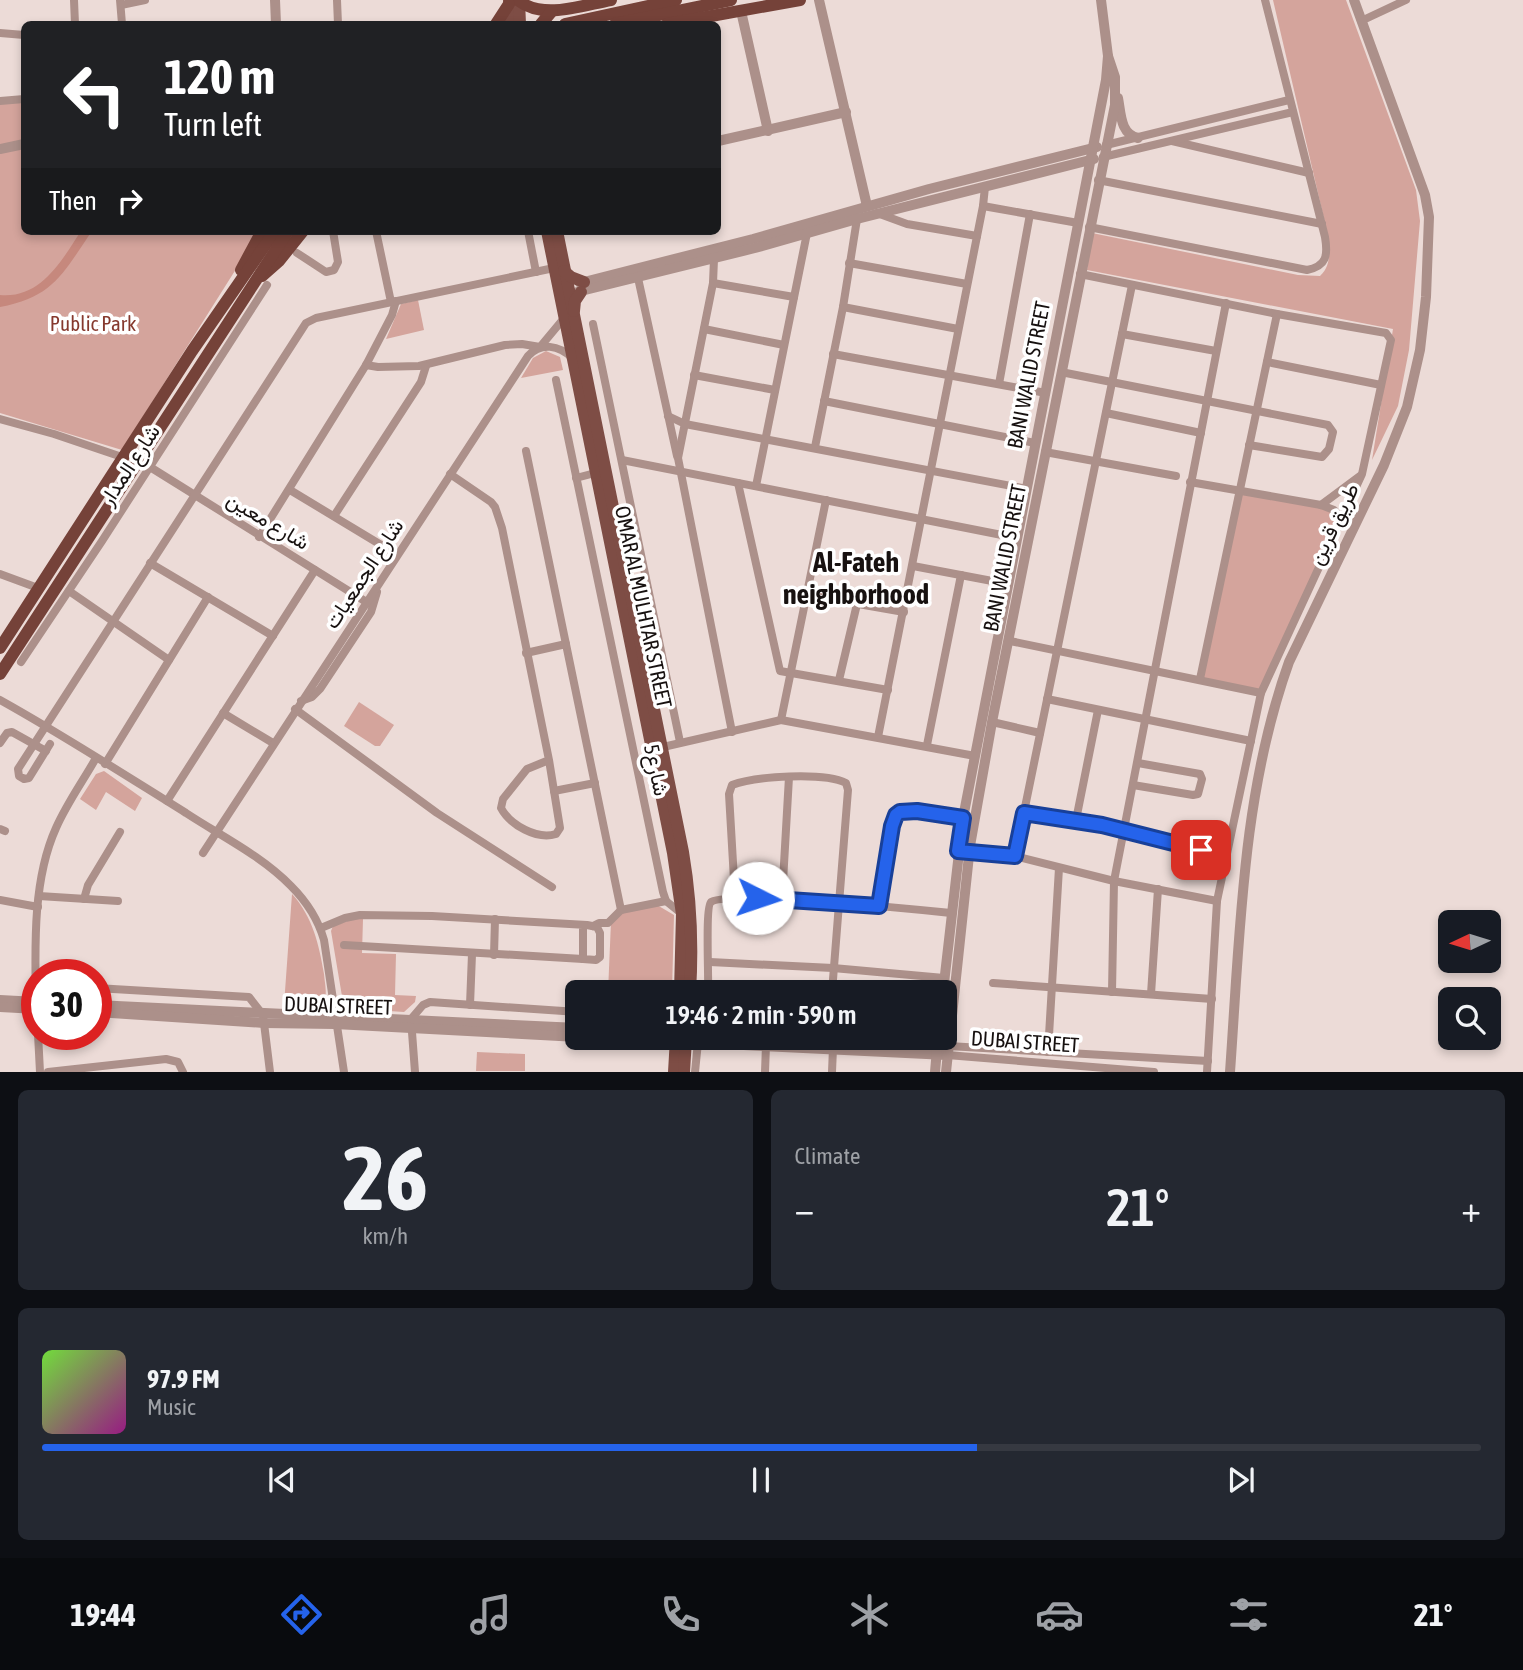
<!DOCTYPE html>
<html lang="en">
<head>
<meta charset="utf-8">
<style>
	body { margin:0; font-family:"Asap Condensed",Vazirmatn,sans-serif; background:#242831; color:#f1f3f6; height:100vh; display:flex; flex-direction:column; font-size:26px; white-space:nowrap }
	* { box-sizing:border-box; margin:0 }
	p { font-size:23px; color:#9ea1a6 }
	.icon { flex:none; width:38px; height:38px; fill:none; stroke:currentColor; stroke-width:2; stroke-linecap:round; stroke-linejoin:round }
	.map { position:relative; height:1072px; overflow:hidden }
	.details { display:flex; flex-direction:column; gap:18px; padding:18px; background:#0d0f14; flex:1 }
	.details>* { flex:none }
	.top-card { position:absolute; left:21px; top:21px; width:700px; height:214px; border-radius:10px; box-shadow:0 4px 10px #0003; background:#202124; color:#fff; overflow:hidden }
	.needle { width:46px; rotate:266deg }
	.controls { position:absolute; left:1438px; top:910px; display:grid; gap:14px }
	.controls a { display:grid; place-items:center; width:63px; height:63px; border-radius:10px; background:#171b24; box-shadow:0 4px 10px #0003; font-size:35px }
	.speed { position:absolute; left:21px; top:959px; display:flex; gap:14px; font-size:35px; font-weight:700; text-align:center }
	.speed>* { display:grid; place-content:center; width:91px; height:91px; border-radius:50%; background:#171b24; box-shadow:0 4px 10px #0003; line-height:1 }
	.speed .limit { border:10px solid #d22; background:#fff; color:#111 }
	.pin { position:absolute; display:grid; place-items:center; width:60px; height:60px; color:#fff; margin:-30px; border-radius:14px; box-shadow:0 4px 10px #0006 }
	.me { position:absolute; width:77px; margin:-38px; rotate:94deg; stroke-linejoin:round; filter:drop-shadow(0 0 5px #0008) }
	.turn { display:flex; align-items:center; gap:24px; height:147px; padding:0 28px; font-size:32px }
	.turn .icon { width:91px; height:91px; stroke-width:2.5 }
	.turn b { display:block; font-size:49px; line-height:60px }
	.then { display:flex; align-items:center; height:66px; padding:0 28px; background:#0003; gap:14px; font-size:26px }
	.big { font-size:52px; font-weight:600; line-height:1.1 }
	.details .card { flex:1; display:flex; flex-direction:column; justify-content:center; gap:10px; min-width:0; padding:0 24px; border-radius:10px; background:#242831 }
	.details .dial { align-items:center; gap:0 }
	.dial b { font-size:91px; line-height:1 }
	.song { display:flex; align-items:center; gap:21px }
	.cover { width:84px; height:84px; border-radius:10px; background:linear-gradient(135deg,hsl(100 70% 55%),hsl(310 70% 35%)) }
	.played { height:7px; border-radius:4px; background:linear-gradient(90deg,#2563eb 65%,#363941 65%) }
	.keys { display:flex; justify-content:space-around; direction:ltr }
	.heat { display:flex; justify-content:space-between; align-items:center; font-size:38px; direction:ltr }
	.details .tiles { flex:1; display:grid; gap:18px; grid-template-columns:1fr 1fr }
	.card:last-child { grid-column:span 2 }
	.trip { position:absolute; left:565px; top:980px; width:392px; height:70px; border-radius:10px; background:#171b24; box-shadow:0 4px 10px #0003; font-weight:600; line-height:70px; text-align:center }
	.tab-bar { display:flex; height:112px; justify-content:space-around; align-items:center; background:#090b0e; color:#9ea1a6 }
	.tab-bar .icon { width:49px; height:49px }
	.tab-bar .on { color:#2563eb }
	.tab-bar b { font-size:32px; color:#f1f3f6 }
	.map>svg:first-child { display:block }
</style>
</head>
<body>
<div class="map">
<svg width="1523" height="1072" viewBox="0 0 1523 1072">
	<rect width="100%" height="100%" fill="#ecdbd7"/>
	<g fill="#d4a49c">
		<path d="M1273,0H1346L1416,190L1420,221L1409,350L1398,406L1372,460L1393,329L1087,270L1092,233L1298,275L1320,276C1332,265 1329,251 1328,236Z"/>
		<path d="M24,99V231H260L122,450L0,413V101Z"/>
		<path d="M418,300L424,330L386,339L401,304Z"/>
		<path d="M546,351L560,357L563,370L521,378L533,358Z"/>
		<path d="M1236,491L1334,511L1339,521L1261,693L1199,680Z"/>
		<path d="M359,702L394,725L380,746H375L344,726Z"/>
		<path d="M104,771L142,798L135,811L106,792L96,810L80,799L96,774Z"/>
		<path d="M292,894C313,917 319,945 324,974C325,985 328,997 323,1006L284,1005Z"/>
		<path d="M657,905L674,915L672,992H608L611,922L618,913Z"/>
		<path d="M353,919H363L362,953L396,954L395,995L416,996L415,1002L404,1012L344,1008L331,931L333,926Z"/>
		<path d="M477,1052L525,1054V1071H476Z"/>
	</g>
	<path fill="#c6887d" d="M81,231H92C63,273 54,297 0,307V295C41,299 62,260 81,231Z"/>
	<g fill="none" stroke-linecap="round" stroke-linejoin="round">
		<g stroke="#ac908a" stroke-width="8">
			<path d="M74,0L75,24"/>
			<path d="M120,0L122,24"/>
			<path d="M337,0L338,24"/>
			<path d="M121,5L145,0"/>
			<path d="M1361,21L1406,0"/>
			<path d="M0,33L24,35"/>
			<path d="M0,101L24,99"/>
			<path d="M1172,141L1309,173"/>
			<path d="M1106,145L1289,100"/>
			<path d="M1103,157L1293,112"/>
			<path d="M1098,180L1322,224"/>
			<path d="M983,206L1078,223"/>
			<path d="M877,213L907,224L977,236"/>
			<path d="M1089,227L1307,270C1327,266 1328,255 1325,237L1265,0"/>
			<path d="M376,231L391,302"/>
			<path d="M528,231L536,272"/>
			<path d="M297,253L326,272L334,270L338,262L333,231"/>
			<path d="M714,259L713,283L678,458L732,732"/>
			<path d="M849,263L967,284"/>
			<path d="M1080,274L1277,314L1386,333L1391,340L1362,474L1261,693L1217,901L1207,1072"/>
			<path d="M638,278L677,456"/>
			<path d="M713,283L794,297"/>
			<path d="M843,307L958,329"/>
			<path d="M593,324L680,742"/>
			<path d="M704,329L784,345"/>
			<path d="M1122,334L1216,351"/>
			<path d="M833,354L1046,393"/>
			<path d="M1267,362L1381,385"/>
			<path d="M366,365L378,367L419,366L505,345L522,344L540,347L565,317"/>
			<path d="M1061,372L1328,425L1333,432L1329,449L1322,457L1249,445"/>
			<path d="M694,375L775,390"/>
			<path d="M556,380L663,892L666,901L682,914"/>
			<path d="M999,384L1030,214"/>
			<path d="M824,401L1035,443"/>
			<path d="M1106,413L1201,433"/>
			<path d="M668,416L685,424L1027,489"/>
			<path d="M0,419L54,434L122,457"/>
			<path d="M815,447L843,307L857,219"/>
			<path d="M526,451L621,910"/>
			<path d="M1045,452L1176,476"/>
			<path d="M622,460L1017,538"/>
			<path d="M150,467L368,603"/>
			<path d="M450,474L491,502L495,507L502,528L549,760L560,828L556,834C537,840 510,825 501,808L503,799L527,769L549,760"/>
			<path d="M576,478L595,473"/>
			<path d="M1190,482L1321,505L1334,510L1342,518"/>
			<path d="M738,483L780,671L888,690"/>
			<path d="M756,486L807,233"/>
			<path d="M290,490L396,554"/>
			<path d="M1321,505L1360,476"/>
			<path d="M334,516L421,382L426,366"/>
			<path d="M259,537L366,365L392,315L396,301"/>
			<path d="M150,563L273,636"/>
			<path d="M913,566L1008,584"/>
			<path d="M0,574L38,588"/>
			<path d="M69,591L169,660"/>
			<path d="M807,595L904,612"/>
			<path d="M1010,641L1261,693"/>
			<path d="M526,653L566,644"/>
			<path d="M21,662L102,541L267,285"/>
			<path d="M1200,679L1277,314"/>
			<path d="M839,680L857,604"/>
			<path d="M1047,699L1251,741"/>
			<path d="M0,700C63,735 125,775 186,813C221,836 262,856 291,886C306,901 318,919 324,940L344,1072"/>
			<path d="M301,701L312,697L320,689L371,612L377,592"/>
			<path d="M295,709L437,813L552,887"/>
			<path d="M223,713L273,743"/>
			<path d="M781,720L826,500"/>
			<path d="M992,722L1040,733"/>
			<path d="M878,737L983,206L985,187"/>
			<path d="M0,743L7,733L12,732L46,751"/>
			<path d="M50,744L29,778L24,779L19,776L18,769L306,323L316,318L554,268"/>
			<path d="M927,745L961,575"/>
			<path d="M663,747L781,720L975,756"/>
			<path d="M105,764L208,597"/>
			<path d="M1133,785L1193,795L1198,794L1202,779L1200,774L1138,763"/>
			<path d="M554,791L595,783"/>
			<path d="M167,801L315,570"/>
			<path d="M1024,813L1102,825L1227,856"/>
			<path d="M1076,820L1098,710"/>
			<path d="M0,829L5,831"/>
			<path d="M967,852L1015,856L1114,881L1217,901"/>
			<path d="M203,853L528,356C541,342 559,345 572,358"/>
			<path d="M1015,856L1132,285"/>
			<path d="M39,896L118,901"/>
			<path d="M735,897L729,794L732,785C755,776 824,772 846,783L848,790L832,992"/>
			<path d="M84,899L88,885L120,832"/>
			<path d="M782,899L789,777"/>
			<path d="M0,900L38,907"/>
			<path d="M879,907L892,826C893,822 894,818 896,815C904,805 950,816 963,818"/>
			<path d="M593,926L599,923H608L621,910L666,901"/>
			<path d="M321,928L345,918L360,915L432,916L587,925L597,927L600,933V957L596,960L583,959V925"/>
			<path d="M344,945L583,959"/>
			<path d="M494,955L495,919"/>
			<path d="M710,962L833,968L944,978"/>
			<path d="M993,983L1212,999"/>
			<path d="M96,988L249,997L263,1015L270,1072"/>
			<path d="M708,992C709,979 705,907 711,902C722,890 922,910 951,913"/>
			<path d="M1112,992L1114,881L1226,303"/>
			<path d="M1151,994L1158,889"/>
			<path d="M470,1005L472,954"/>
			<path d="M36,1008C35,950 32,881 56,828C67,803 83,781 96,758"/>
			<path d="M38,1034L40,1072"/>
			<path d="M948,1046L1208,1061"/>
			<path d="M1048,1052L1059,868"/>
			<path d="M947,1055L1154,1072"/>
			<path d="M48,1072L166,1059L178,1062L183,1072"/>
			<path d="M415,1072L411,1019L423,1005L430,1002L578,1012"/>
			<path d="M695,1072L698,1042"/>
			<path d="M765,1072L766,1045"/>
			<path d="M832,1072L833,1048"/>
		</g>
		<g stroke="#ac908a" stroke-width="10">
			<path d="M275,0L276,24"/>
			<path d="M819,0L867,206"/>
			<path d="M741,11L768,131"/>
			<path d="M1118,98C1121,113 1120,134 1138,138"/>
			<path d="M718,141L846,112"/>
			<path d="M0,149L24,144"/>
			<path d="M580,283L753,239L929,189L1097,147"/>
			<path d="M577,292L755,248L857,219L1094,159"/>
			<path d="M943,992L963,818L1106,80L1108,56L1101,0"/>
			<path d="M0,1000L37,1002"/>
			<path d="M96,1005L578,1028"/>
			<path d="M0,1007L37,1009"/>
			<path d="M96,1012L264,1023L335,1024L578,1037"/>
			<path d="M599,1038L947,1055"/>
			<path d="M826,1038L948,1046"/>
			<path d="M935,1072L938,1038"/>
			<path d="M946,1072L970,846L992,722L1115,105V77L1108,56"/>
			<path d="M1230,1072C1240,933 1242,793 1289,662L1384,465L1407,407L1420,350L1426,297L1429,217L1425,195L1354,0"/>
		</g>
		<g stroke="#7e4d45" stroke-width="12">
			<path d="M509,0L510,24"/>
			<path d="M519,0L520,24"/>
			<path d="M547,231L673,853L682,914L680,992"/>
			<path d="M557,231L683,852C691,899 693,945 690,992"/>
			<path d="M564,271L571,277L584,282"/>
			<path d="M574,311L575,301L581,292"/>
			<path d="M674,1072L676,1038"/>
			<path d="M684,1072L686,1038"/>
		</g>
		<g stroke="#754239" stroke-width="12">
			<path d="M519,1C544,20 583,5 611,0"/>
			<path d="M496,24L509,4"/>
			<path d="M541,24L552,11"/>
			<path d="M565,24L676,0"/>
			<path d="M615,24L731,0"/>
			<path d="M667,24L800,0"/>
			<path d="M241,270L262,231"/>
			<path d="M262,276L279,261L303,231"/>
			<path d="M0,648L192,351L275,231"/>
			<path d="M0,674L288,231"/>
		</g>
	</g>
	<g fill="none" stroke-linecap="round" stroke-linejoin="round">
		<defs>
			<path id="route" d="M758,898L879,906L892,826L896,815L900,812L917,811L963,818L958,851L1015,856L1024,813L1102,825L1201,850"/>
		</defs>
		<use href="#route" stroke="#184099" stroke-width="18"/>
		<use href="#route" stroke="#2563eb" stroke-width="12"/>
	</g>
	<g text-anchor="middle" stroke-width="7" stroke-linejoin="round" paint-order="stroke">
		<g font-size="21" fill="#86392e" stroke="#fff">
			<text x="93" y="331">Public Park</text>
		</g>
		<g font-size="21" fill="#171110" stroke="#fff">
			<text transform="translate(1029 375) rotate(-79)" y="7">BANI WALID STREET</text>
			<text transform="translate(130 465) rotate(-57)" y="7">شارع المدار</text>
			<text transform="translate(268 521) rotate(31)" y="7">شارع معين</text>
			<text transform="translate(1334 524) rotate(-64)" y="7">طريق قرين</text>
			<text transform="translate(1005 558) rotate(-79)" y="7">BANI WALID STREET</text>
			<text transform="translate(364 574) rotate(-57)" y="7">شارع الجمعيات</text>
			<text transform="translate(643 607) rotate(78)" y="7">OMAR AL MULHTAR STREET</text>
			<text transform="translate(656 770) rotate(78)" y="7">شارع5</text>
			<text transform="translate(338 1006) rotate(2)" y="7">DUBAI STREET</text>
			<text transform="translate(1025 1042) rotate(4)" y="7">DUBAI STREET</text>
		</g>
		<g font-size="28" font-weight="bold" fill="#171110" stroke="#fff">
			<text x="856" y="572">Al-Fateh<tspan x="856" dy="32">neighborhood</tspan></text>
		</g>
	</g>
</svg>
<div class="controls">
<a><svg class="needle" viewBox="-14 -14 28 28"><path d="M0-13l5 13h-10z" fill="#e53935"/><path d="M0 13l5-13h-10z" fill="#9ea1a6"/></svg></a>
<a><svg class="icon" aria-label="search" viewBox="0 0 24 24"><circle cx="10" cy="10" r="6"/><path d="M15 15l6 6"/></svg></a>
</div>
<div class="speed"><div class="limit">30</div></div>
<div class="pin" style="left:1201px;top:850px;background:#d93025"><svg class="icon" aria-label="arrive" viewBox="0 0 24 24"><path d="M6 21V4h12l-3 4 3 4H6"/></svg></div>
<svg class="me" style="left:758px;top:898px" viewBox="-20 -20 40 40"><circle r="19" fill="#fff"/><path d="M0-13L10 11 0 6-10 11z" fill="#2563eb"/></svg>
<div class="trip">19:46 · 2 min · 590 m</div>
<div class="top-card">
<div class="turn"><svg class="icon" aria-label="left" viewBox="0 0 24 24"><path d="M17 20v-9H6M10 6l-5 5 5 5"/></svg><div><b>120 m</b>Turn left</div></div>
<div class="then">Then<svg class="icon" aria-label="right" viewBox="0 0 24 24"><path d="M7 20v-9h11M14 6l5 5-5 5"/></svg></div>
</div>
</div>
<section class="details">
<div class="tiles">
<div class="card dial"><b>26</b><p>km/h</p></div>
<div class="card"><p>Climate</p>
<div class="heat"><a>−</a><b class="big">21°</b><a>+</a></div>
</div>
<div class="card">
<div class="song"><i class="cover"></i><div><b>97.9 FM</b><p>Music</p></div></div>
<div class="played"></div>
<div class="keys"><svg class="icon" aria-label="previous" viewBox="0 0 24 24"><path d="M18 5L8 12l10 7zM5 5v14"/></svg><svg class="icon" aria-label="pause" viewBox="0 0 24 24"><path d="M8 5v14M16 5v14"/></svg><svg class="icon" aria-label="next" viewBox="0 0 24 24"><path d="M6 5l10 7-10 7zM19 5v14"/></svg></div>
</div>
</div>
</section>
<nav class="tab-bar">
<b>19:44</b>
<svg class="icon on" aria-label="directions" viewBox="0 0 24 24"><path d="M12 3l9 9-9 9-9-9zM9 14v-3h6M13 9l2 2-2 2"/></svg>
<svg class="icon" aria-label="music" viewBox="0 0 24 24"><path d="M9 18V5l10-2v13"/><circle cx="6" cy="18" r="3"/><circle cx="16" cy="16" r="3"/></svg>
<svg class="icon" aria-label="phone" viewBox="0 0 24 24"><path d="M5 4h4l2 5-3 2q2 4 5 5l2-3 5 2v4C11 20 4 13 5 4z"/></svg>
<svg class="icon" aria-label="climate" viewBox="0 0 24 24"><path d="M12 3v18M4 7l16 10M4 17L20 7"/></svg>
<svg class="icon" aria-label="car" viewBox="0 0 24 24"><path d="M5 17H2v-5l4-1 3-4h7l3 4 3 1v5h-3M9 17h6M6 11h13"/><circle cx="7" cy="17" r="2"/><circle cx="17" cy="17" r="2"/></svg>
<svg class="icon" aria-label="filters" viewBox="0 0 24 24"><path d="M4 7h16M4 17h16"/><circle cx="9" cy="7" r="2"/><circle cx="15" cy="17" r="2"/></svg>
<b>21°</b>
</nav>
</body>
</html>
